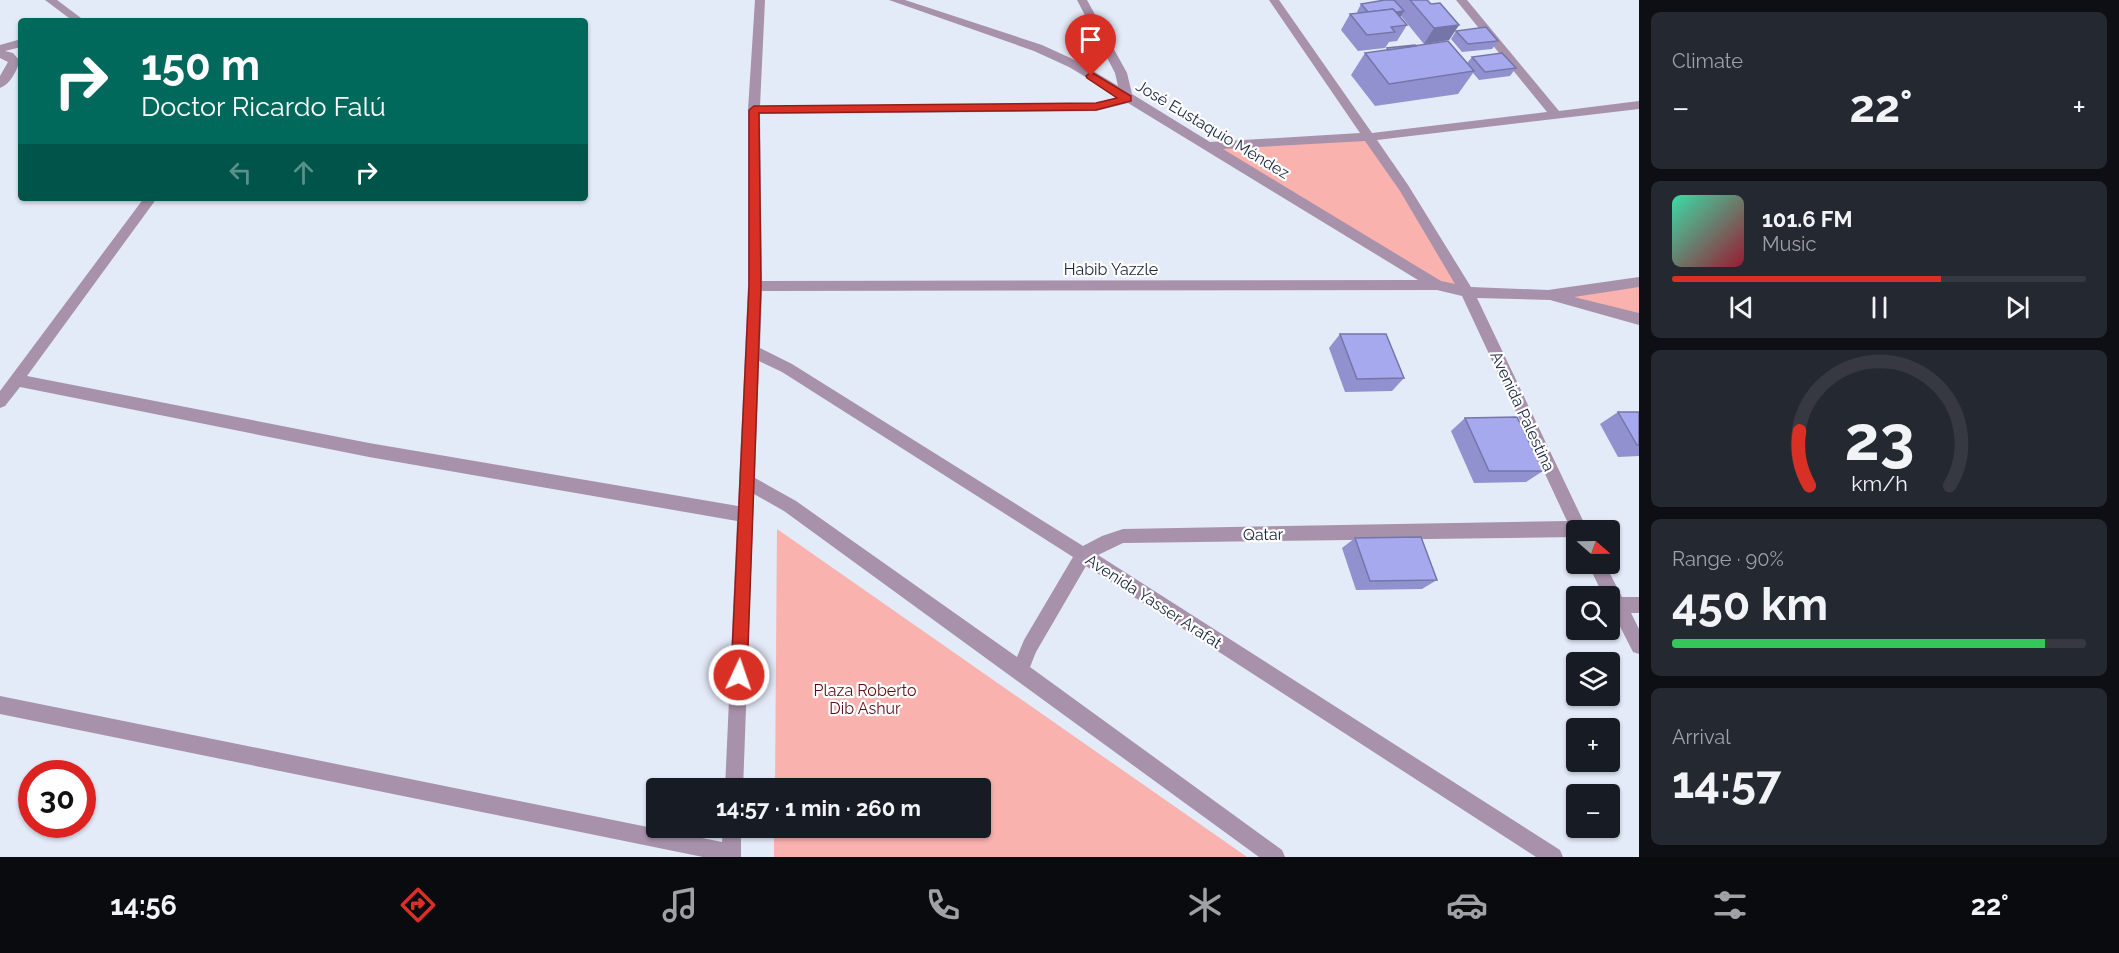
<!DOCTYPE html>
<html lang="en">
<head>
<meta charset="utf-8">
<style>
	body { margin:0; font-family:Raleway,sans-serif; background:#242831; color:#f1f3f6; height:100vh; display:flex; flex-direction:column; font-size:22px; white-space:nowrap }
	* { box-sizing:border-box; margin:0 }
	p { font-size:20px; color:#9ea1a6 }
	.icon { flex:none; width:33px; height:33px; fill:none; stroke:currentColor; stroke-width:2; stroke-linecap:round; stroke-linejoin:round }
	.map { position:relative; flex:1; overflow:hidden }
	.side { display:flex; flex-direction:column; gap:12px; padding:12px; background:#0d0f14; width:480px }
	.side>* { flex:none }
	.top-card { position:absolute; left:18px; top:18px; width:570px; height:183px; border-radius:6px; box-shadow:0 2px 4px #0004; background:#00695c; color:#fff; overflow:hidden }
	.needle { width:39px; rotate:110deg }
	.fabs { position:absolute; left:1566px; top:520px; display:grid; gap:12px }
	.fabs a { display:grid; place-items:center; width:54px; height:54px; border-radius:6px; background:#171b24; box-shadow:0 2px 4px #0004; font-size:30px }
	.speed { position:absolute; left:18px; top:760px; display:flex; gap:12px; font-size:30px; font-weight:700; text-align:center }
	.speed>* { display:grid; place-content:center; width:78px; height:78px; border-radius:50%; background:#171b24; box-shadow:0 2px 4px #0004; line-height:1 }
	.speed .limit { border:9px solid #d22; background:#fff; color:#111 }
	.pin { position:absolute; display:grid; place-items:center; width:51px; height:51px; color:#fff; margin:-62px -26px; border-radius:50% 50% 50% 0; rotate:-45deg; box-shadow:0 0 6px #0007 }
	.pin .icon { rotate:45deg }
	.me { position:absolute; width:66px; margin:-33px; rotate:3deg; stroke-linejoin:round; filter:drop-shadow(0 0 4px #0008) }
	.turn { display:flex; align-items:center; gap:21px; height:126px; padding:0 24px; font-size:27px }
	.turn .icon { width:78px; height:78px; stroke-width:2.5 }
	.turn b { display:block; font-size:42px; line-height:51px }
	.lanes { display:flex; align-items:center; height:57px; padding:0 24px; background:#0003; justify-content:center; gap:30px; direction:ltr }
	.lanes .off { opacity:.35 }
	.big { font-size:45px; font-weight:700; line-height:1.1 }
	.side .widget { flex:1; display:flex; flex-direction:column; justify-content:center; gap:9px; min-width:0; padding:0 21px; border-radius:9px; background:#242831 }
	.side .dial { align-items:center; gap:0 }
	.dial svg { height:156px; overflow:visible; fill:none; stroke:#363941; stroke-width:7; stroke-linecap:round; text-anchor:middle }
	.dial text { fill:#f1f3f6; stroke:none }
	.song { display:flex; align-items:center; gap:18px }
	.cover { width:72px; height:72px; border-radius:9px; background:linear-gradient(135deg,hsl(160 70% 55%),hsl(350 70% 35%)) }
	.played { height:6px; border-radius:3px; background:linear-gradient(90deg,#d93025 65%,#363941 65%) }
	.keys { display:flex; justify-content:space-around; direction:ltr }
	.heat { display:flex; justify-content:space-between; align-items:center; font-size:33px; direction:ltr }
	.charge { height:9px; border-radius:4px; background:linear-gradient(90deg,#34c759 90%,#363941 0) }
	.trip { position:absolute; left:646px; top:778px; width:345px; height:60px; border-radius:6px; background:#171b24; box-shadow:0 2px 4px #0004; font-weight:700; line-height:60px; text-align:center }
	.menu { display:flex; height:96px; justify-content:space-around; align-items:center; background:#090b0e; color:#9ea1a6 }
	.menu .icon { width:42px; height:42px }
	.menu .on { color:#d93025 }
	.menu b { font-size:27px; color:#f1f3f6 }
	main { display:flex; flex:1; min-height:0 }
	.map>svg:first-child { display:block }
</style>
</head>
<body>
<main>
<div class="map">
<svg width="1639" height="857" viewBox="0 0 1639 857">
	<rect width="100%" height="100%" fill="#e3eaf8"/>
	<g fill="#f9b2ae">
		<path d="M1368,140L1464,291L1437,284L1213,148Z"/>
		<path d="M1639,284V318L1555,296Z"/>
		<path d="M777,529L1227,843L1247,857H774V828H981V789H775Z"/>
	</g>
	<g fill="none" stroke-linecap="round" stroke-linejoin="round">
		<g fill="#a891ab" fill-rule="evenodd">
			<path d="M45,0H57L85,21H73Z"/>
			<path d="M755,0H765L760,106L1096,103L1119,97L1069,67L1034,51L889,0H905L1042,45L1077,61L1118,86L1115,73L1077,0H1087L1127,73L1132,94L1210,142L1360,133L1269,0H1279L1372,133L1547,112L1456,0H1467L1559,111L1639,101V109L1377,140L1408,185L1471,287L1548,290L1639,277V287L1574,297L1639,313V325L1550,300L1477,298L1588,531H1576V537L1123,543L1098,555L1560,850L1563,857H1536L1086,566L1036,652L1030,667L1282,850L1285,857H1259L784,511L754,494L743,789H725L737,521L369,457L20,387L5,406L0,408V391L144,198H157L27,376L369,443L738,506L748,286V110ZM1128,103L1418,280L762,281L760,114L1096,111ZM1365,141L1400,191L1455,284L1441,281L1223,149ZM1437,290L1462,296L1567,521L1123,529L1102,536L1083,546L792,364L760,348L762,291ZM759,361L782,372L1073,557L1024,640L1017,657L796,501L755,478Z"/>
			<path d="M21,39V47L5,51L13,53L20,61C16,71 11,84 0,88V76L8,62L0,58V45Z"/>
			<path d="M1588,564H1605L1622,597H1639V613H1631L1639,629V654L1633,652L1610,607V597H1604Z"/>
			<path d="M0,696L722,842L723,828H741V857H703L0,714Z"/>
		</g>
	</g>
	<g fill="#9091ce">
		<path d="M1385,0H1427L1431,4L1459,25L1449,40L1424,44L1401,16L1400,17L1407,25L1397,41L1389,42L1385,48L1358,51L1341,30L1350,14L1358,13L1357,12L1361,4Z"/>
		<path d="M1456,31L1498,41L1492,49L1462,52L1451,39Z"/>
		<path d="M1387,48L1467,63L1472,57L1516,68L1510,76L1479,80L1473,73L1458,94L1375,106L1351,75L1365,53L1386,50Z"/>
		<path d="M1340,334L1404,378L1392,391L1345,392L1329,348Z"/>
		<path d="M1618,412H1639V456L1618,457L1600,424Z"/>
		<path d="M1465,418L1543,471L1526,482L1474,483L1451,431Z"/>
		<path d="M1355,538L1437,580L1422,589L1356,590L1342,548Z"/>
	</g>
	<g fill="#7576a7">
		<path d="M1404,11L1399,19L1372,16Z"/>
		<path d="M1459,25L1449,40L1424,44L1434,28Z"/>
	</g>
	<g fill="#a7a9ef" stroke="#7576a7" stroke-width="1.5">
		<path d="M1385,0H1394L1404,11L1396,12L1393,9L1368,12L1361,4Z"/>
		<path d="M1410,0H1427L1431,4L1440,3L1459,25L1434,28Z"/>
		<path d="M1393,9L1407,25L1391,27L1395,32L1367,35L1350,14Z"/>
		<path d="M1486,27L1498,41L1468,44L1456,31Z"/>
		<path d="M1448,41L1474,71L1389,84L1365,53Z"/>
		<path d="M1415,45L1416,46L1388,50L1387,48Z"/>
		<path d="M1502,53L1516,68L1485,72L1472,57Z"/>
		<path d="M1340,334H1386L1404,378L1357,379Z"/>
		<path d="M1618,412H1639V445H1637Z"/>
		<path d="M1517,417L1543,471H1489L1465,418Z"/>
		<path d="M1421,537L1437,580L1370,581L1355,538Z"/>
	</g>
	<path fill="#d93025" stroke="#8d1f18" stroke-width="1.5" d="M1091,72L1131,96V101L1096,110L759,113L761,286L747,675L745,680L739,683L733,680L731,675L749,286V110L754,106L1096,103L1117,98L1087,78L1086,76Z"/>
	<g text-anchor="middle" stroke-width="4.5" stroke-linejoin="round" paint-order="stroke">
		<g font-size="16" fill="#18253e" stroke="#fff">
			<text transform="translate(1213 129) rotate(31)" y="6">José Eustaquio Méndez</text>
			<text x="1111" y="275">Habib Yazzle</text>
			<text transform="translate(1523 411) rotate(65)" y="6">Avenida Palestina</text>
			<text transform="translate(1263 534) rotate(-1)" y="6">Qatar</text>
			<text transform="translate(1154 601) rotate(33)" y="6">Avenida Yasser Arafat</text>
		</g>
		<g font-size="16" fill="#5f0d15" stroke="#fff">
			<text x="865" y="696">Plaza Roberto<tspan x="865" dy="18">Dib Ashur</tspan></text>
		</g>
	</g>
</svg>
<div class="fabs">
<a><svg class="needle" viewBox="-14 -14 28 28"><path d="M0-13l5 13h-10z" fill="#e53935"/><path d="M0 13l5-13h-10z" fill="#9ea1a6"/></svg></a>
<a><svg class="icon" aria-label="search" viewBox="0 0 24 24"><circle cx="10" cy="10" r="6"/><path d="M15 15l6 6"/></svg></a>
<a><svg class="icon" aria-label="layers" viewBox="0 0 24 24"><path d="M12 4l9 5-9 5-9-5zM3 14l9 5 9-5"/></svg></a>
<a>+</a>
<a>−</a>
</div>
<div class="speed"><div class="limit">30</div></div>
<div class="pin" style="left:1091px;top:76px;background:#d93025"><svg class="icon" aria-label="arrive" viewBox="0 0 24 24"><path d="M6 21V4h12l-3 4 3 4H6"/></svg></div>
<svg class="me" style="left:739px;top:675px" viewBox="-20 -20 40 40"><circle r="17" fill="#d93025" stroke="#fff" stroke-width="3"/><path d="M0-11L8 9 0 5-8 9z" fill="#fff"/></svg>
<div class="trip">14:57 · 1 min · 260 m</div>
<div class="top-card">
<div class="turn"><svg class="icon" aria-label="right" viewBox="0 0 24 24"><path d="M7 20v-9h11M14 6l5 5-5 5"/></svg><div><b>150 m</b>Doctor Ricardo Falú</div></div>
<div class="lanes"><svg class="icon off" aria-label="left" viewBox="0 0 24 24"><path d="M17 20v-9H6M10 6l-5 5 5 5"/></svg><svg class="icon off" aria-label="ahead" viewBox="0 0 24 24"><path d="M12 20V5M6 11l6-6 6 6"/></svg><svg class="icon" aria-label="right" viewBox="0 0 24 24"><path d="M7 20v-9h11M14 6l5 5-5 5"/></svg></div>
</div>
</div>
<section class="side">
<div class="widget"><p>Climate</p>
<div class="heat"><a>−</a><b class="big">22°</b><a>+</a></div>
</div>
<div class="widget">
<div class="song"><i class="cover"></i><div><b>101.6 FM</b><p>Music</p></div></div>
<div class="played"></div>
<div class="keys"><svg class="icon" aria-label="previous" viewBox="0 0 24 24"><path d="M18 5L8 12l10 7zM5 5v14"/></svg><svg class="icon" aria-label="pause" viewBox="0 0 24 24"><path d="M8 5v14M16 5v14"/></svg><svg class="icon" aria-label="next" viewBox="0 0 24 24"><path d="M6 5l10 7-10 7zM19 5v14"/></svg></div>
</div>
<div class="widget dial"><svg viewBox="0 0 100 80">
<path d="M14 69A42 42 0 1 1 86 69"/>
<path d="M14 69A42 42 0 0 1 9 41" stroke="#d93025"/>
<text x="50" y="56" font-size="32" font-weight="700">23</text>
<text x="50" y="72" font-size="11">km/h</text>
</svg></div>
<div class="widget"><p>Range · 90%</p><b class="big">450 km</b><div class="charge"></div></div>
<div class="widget"><p>Arrival</p><b class="big">14:57</b></div>
</section>
</main>
<nav class="menu">
<b>14:56</b>
<svg class="icon on" aria-label="directions" viewBox="0 0 24 24"><path d="M12 3l9 9-9 9-9-9zM9 14v-3h6M13 9l2 2-2 2"/></svg>
<svg class="icon" aria-label="music" viewBox="0 0 24 24"><path d="M9 18V5l10-2v13"/><circle cx="6" cy="18" r="3"/><circle cx="16" cy="16" r="3"/></svg>
<svg class="icon" aria-label="phone" viewBox="0 0 24 24"><path d="M5 4h4l2 5-3 2q2 4 5 5l2-3 5 2v4C11 20 4 13 5 4z"/></svg>
<svg class="icon" aria-label="climate" viewBox="0 0 24 24"><path d="M12 3v18M4 7l16 10M4 17L20 7"/></svg>
<svg class="icon" aria-label="car" viewBox="0 0 24 24"><path d="M5 17H2v-5l4-1 3-4h7l3 4 3 1v5h-3M9 17h6M6 11h13"/><circle cx="7" cy="17" r="2"/><circle cx="17" cy="17" r="2"/></svg>
<svg class="icon" aria-label="filters" viewBox="0 0 24 24"><path d="M4 7h16M4 17h16"/><circle cx="9" cy="7" r="2"/><circle cx="15" cy="17" r="2"/></svg>
<b>22°</b>
</nav>
</body>
</html>
